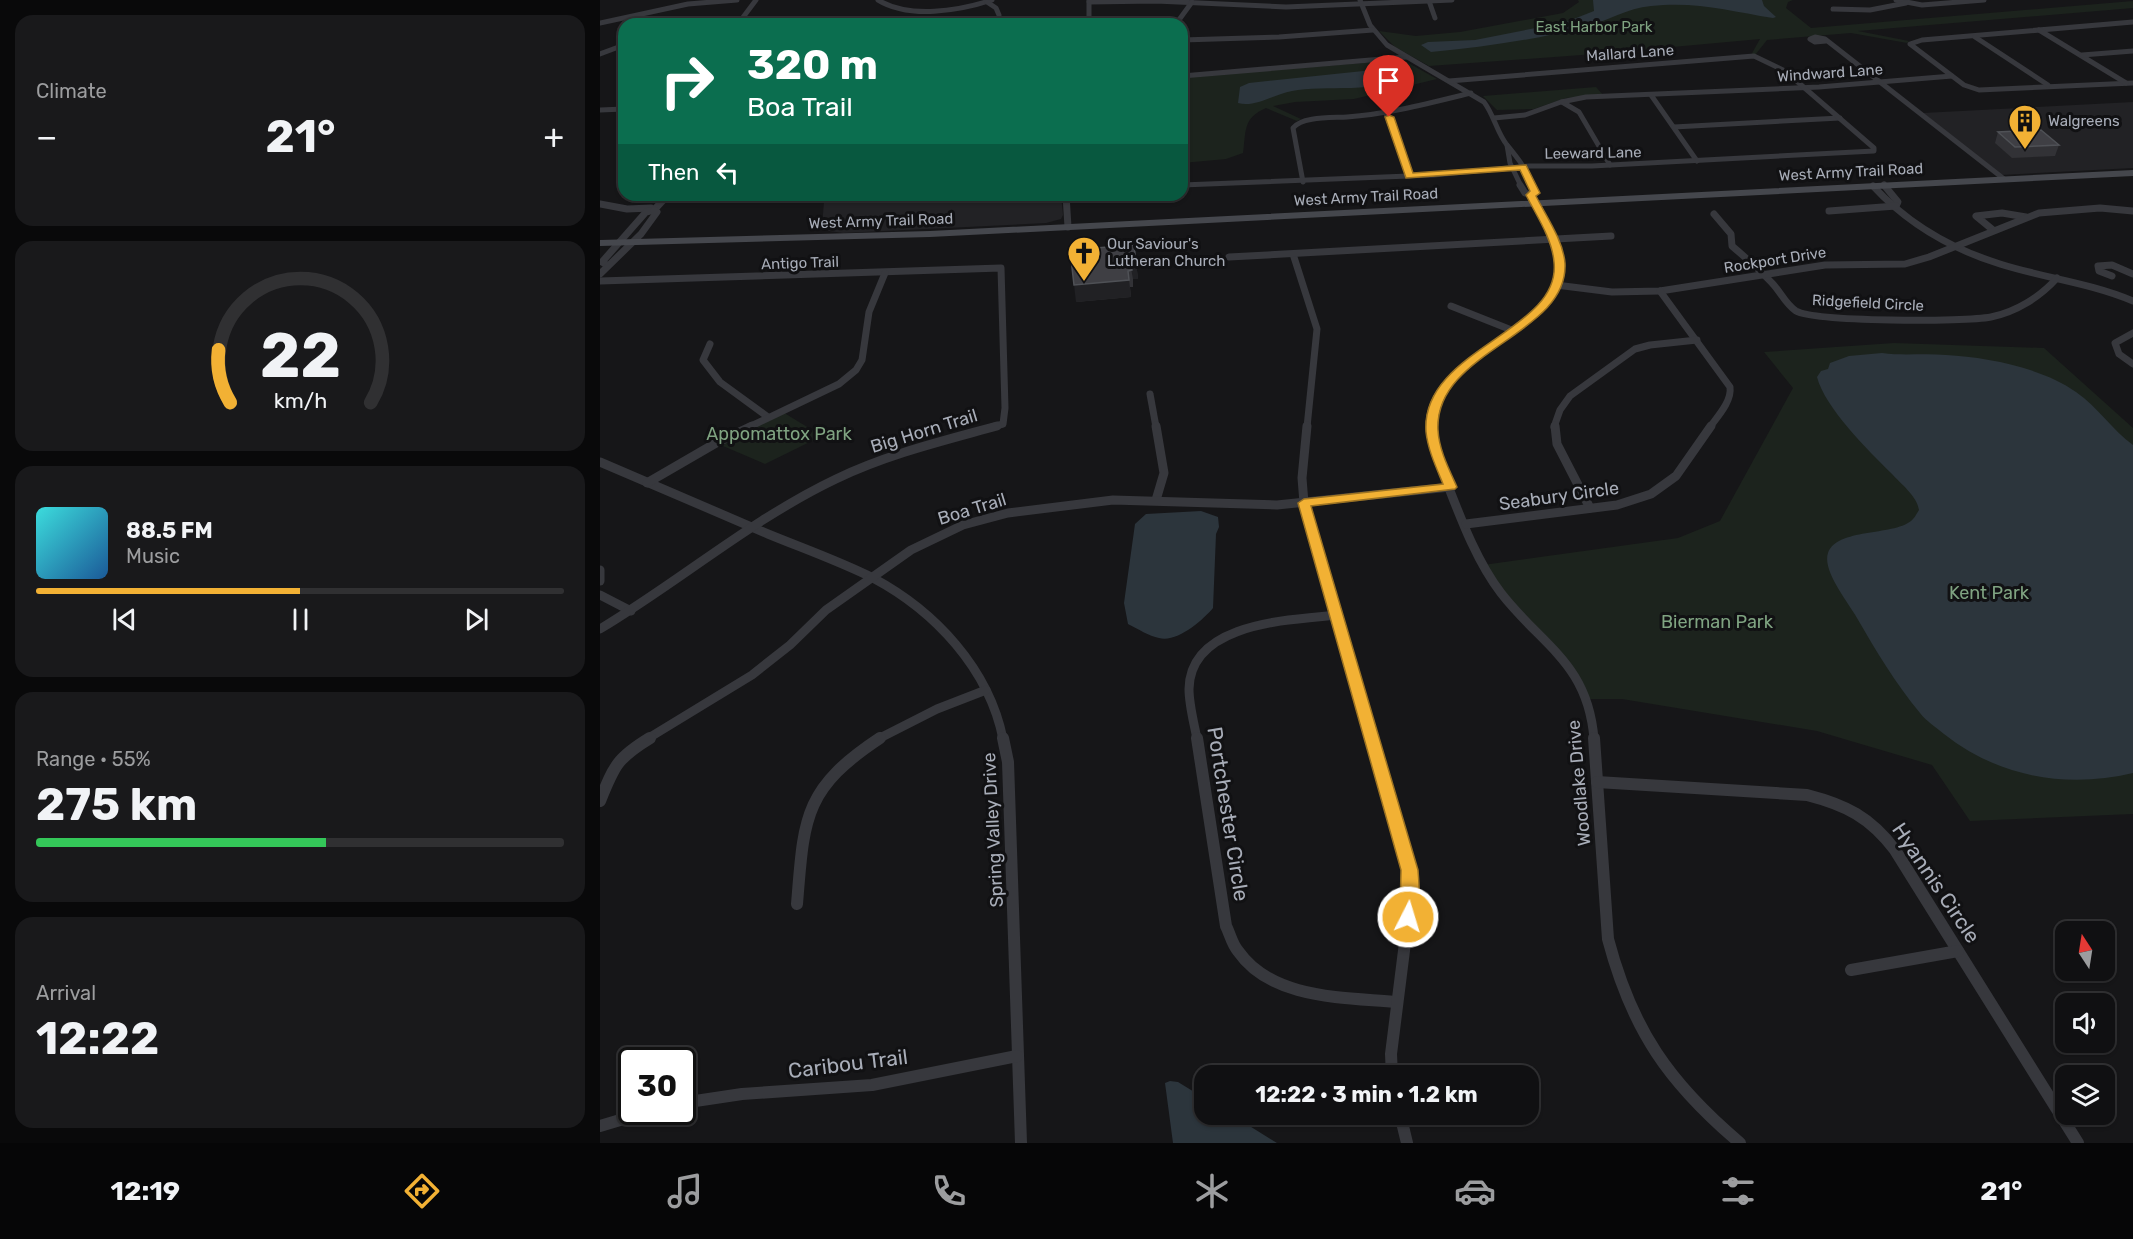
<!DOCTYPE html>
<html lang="en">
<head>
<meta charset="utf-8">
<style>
	body { margin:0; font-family:Rubik,sans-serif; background:#19191b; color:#f1f3f6; height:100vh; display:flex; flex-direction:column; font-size:22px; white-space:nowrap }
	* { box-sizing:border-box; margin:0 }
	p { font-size:20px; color:#9c9d9f }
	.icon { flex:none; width:33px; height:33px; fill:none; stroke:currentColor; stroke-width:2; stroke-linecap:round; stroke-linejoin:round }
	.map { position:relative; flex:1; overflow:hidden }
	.drawer { display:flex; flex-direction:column; gap:15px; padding:15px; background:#09090a; width:600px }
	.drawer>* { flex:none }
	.guide { position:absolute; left:18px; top:18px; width:570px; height:183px; border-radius:18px; box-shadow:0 2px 4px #0004,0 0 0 2px #303032; background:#0b6e4f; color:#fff; overflow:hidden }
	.needle { width:39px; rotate:348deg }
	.controls { position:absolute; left:1455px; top:921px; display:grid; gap:12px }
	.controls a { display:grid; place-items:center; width:60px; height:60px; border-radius:12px; background:#101012; box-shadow:0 2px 4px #0004,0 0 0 2px #303032; font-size:30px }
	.speed { position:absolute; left:18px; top:1047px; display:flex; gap:12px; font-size:30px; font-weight:700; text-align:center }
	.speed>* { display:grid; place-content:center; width:78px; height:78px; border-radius:50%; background:#101012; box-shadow:0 2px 4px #0004,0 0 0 2px #303032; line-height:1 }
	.speed .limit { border:3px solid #111; border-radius:9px; background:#fff; color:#111 }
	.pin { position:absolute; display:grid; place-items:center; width:51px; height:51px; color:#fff; margin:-62px -26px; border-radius:50% 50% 50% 0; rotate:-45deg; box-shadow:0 0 6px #0007 }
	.pin .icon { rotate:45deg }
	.me { position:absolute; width:66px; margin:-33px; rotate:5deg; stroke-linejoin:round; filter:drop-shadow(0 0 4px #0008) }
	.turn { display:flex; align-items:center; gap:21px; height:126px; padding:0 30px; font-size:27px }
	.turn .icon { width:78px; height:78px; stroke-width:2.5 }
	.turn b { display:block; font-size:42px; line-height:51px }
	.then { display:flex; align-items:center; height:57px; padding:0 30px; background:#0003; gap:12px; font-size:22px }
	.big { font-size:45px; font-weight:700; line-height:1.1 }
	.drawer .tile { flex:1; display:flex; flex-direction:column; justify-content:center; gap:9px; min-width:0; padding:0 21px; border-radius:18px; background:#19191b }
	.drawer .dial { align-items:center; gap:0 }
	.dial svg { height:156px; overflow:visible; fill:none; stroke:#303032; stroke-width:7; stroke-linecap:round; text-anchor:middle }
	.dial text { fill:#f1f3f6; stroke:none }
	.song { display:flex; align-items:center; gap:18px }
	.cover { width:72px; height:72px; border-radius:9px; background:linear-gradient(135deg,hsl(180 70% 55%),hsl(210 70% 35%)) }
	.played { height:6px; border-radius:3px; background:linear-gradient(90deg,#f2b134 50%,#303032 50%) }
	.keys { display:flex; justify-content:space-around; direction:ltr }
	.heat { display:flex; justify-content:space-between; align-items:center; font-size:33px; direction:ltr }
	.charge { height:9px; border-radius:4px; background:linear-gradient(90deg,#34c759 55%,#303032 0) }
	.trip { position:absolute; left:594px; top:1065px; width:345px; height:60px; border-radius:18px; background:#101012; box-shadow:0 2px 4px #0004,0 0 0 2px #303032; font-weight:700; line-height:60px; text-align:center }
	.menu { display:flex; height:96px; justify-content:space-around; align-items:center; background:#060607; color:#9c9d9f }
	.menu .icon { width:42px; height:42px }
	.menu .selected { color:#f2b134 }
	.menu b { font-size:27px; color:#f1f3f6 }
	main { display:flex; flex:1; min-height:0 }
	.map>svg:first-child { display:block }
</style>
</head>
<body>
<main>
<section class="drawer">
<div class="tile"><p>Climate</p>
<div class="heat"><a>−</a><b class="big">21°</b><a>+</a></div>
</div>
<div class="tile dial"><svg viewBox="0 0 100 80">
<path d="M14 69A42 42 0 1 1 86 69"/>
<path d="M14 69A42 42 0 0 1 8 42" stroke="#f2b134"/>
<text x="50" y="56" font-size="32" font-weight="700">22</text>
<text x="50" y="72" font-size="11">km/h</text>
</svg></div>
<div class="tile">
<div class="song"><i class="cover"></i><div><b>88.5 FM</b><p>Music</p></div></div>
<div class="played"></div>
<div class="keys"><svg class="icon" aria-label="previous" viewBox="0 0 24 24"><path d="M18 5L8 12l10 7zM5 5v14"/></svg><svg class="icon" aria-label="pause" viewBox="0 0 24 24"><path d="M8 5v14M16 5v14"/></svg><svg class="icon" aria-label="next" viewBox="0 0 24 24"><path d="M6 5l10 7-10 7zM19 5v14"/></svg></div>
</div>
<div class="tile"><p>Range · 55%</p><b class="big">275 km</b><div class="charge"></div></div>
<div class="tile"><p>Arrival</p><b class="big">12:22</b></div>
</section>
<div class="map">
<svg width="1533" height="1143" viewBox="0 0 1533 1143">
	<rect width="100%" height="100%" fill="#161618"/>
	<g fill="#222225">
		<path d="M1533,102V168L1401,175L1323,113Z"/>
		<path d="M293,195H461L463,215L461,219L446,223L243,233L229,231L222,226L224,202Z"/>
	</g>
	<g fill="#1c231d">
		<path d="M978,0H1193L1188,2L1186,8L1211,28L1533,1V8L1258,31L1309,41L1307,43L1251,33L1167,40L1155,55H1151L1160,39L995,54L829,66L795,47L779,31L816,36L860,32L963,13L979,2Z"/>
		<path d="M803,60L837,79L754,99L695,102L673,106L701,119L697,121L666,108C643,118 646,130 643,153L626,159L582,163V77Z"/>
		<path d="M996,87L1003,95L966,98L934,109L897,110L883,96Z"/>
		<path d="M214,195H293L213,203Z"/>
		<path d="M1294,343L1444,348L1533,428V814L1370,821L1332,765L1217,731L1022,699H987L977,676L908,601L883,565L1078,538L1120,521L1193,388L1164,352Z"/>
		<path d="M181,411L222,436L165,464L116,443Z"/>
	</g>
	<g fill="#2c353c">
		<path d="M993,0H1162L1164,6L1176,17L1173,18C1130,11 1096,1 1051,6C1027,8 1008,21 985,27C934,40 883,47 831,52L821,45L828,42L875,40L966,22L994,11Z"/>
		<path d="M792,68L801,69L808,78C781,93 723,85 692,91C674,94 655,108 638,103L640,87L649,83Z"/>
		<path d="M1282,353C1303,356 1324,353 1346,355C1386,357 1443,368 1476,392C1498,407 1512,430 1533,445V773C1467,789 1398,777 1344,734C1336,727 1326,721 1320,713C1296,684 1276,651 1257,618C1248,602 1222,571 1228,553C1237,528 1292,536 1311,521C1314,519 1317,513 1319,510C1317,496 1301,484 1291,473C1268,450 1225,408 1217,377L1221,371L1228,369L1230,363L1249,356Z"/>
		<path d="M601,511L618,517L619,527L616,534L613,608C603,620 577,643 559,638C549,636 538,629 528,624L524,603L535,524L546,514Z"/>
		<path d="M570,1081L578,1082L604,1098V1114L632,1115L677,1143H573L565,1083Z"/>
	</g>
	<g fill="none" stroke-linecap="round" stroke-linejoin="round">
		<g stroke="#37383d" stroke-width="5">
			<path d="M278,0C309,19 359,11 392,0"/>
			<path d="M489,0V24"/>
			<path d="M760,0L770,25L787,45L884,102C894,115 897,133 907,145C920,161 925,167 932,186"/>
			<path d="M1296,0L1322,5L1384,0"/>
			<path d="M829,1L835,18"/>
			<path d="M387,2L396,8L399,15"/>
			<path d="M489,2L556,1L686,7L852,0"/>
			<path d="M1233,9L1270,10L1306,3"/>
			<path d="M1533,22L1322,40L1310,44L1364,85L1379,90L1533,83"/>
			<path d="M0,23L88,4L137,0"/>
			<path d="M138,24L156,0"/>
			<path d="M187,24L194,20H204L206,24"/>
			<path d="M576,24L592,2"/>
			<path d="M1439,30L1526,83"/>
			<path d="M1375,37L1448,85"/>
			<path d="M582,40L679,37L773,30"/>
			<path d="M1226,41L1215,42L1210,39L1215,37L1225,39L1404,179"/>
			<path d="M0,54L24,45"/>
			<path d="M1482,55L1533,51"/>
			<path d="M582,76L806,57"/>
			<path d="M1051,95L1097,161"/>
			<path d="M962,102L979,112L1010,165"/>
			<path d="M0,110L24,109"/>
			<path d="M786,114L809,176"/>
			<path d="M894,118L925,115L961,102L986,97L1219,87L1352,76"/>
			<path d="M1074,127L1240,118"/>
			<path d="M907,145L910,163L921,186"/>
			<path d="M703,182L693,128C702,116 732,118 747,117C789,114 830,103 871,93"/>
			<path d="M582,185L834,175L929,166H992L1274,151V148L1185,71L1154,56L849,81"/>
		</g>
		<g stroke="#37383d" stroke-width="7">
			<path d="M1284,185L1298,202L1296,206"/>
			<path d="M1273,186C1307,223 1352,249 1400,264C1444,278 1491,283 1533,301"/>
			<path d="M466,195L468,227"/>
			<path d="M931,195L935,193L932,185"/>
			<path d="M0,204L27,209L51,208"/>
			<path d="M1229,211L1296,206"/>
			<path d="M1114,214L1131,234L1132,246C1146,258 1160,270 1172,283C1180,291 1186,305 1196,311C1216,322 1365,322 1391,317C1416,312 1440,297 1457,278"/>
			<path d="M1393,230L1376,216L1402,213L1426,217"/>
			<path d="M693,254L717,329L707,427"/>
			<path d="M629,257L1011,236"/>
			<path d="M7,265L2,262L46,212L54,210L68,195"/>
			<path d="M0,274L41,234L57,212L54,210"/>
			<path d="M1512,276L1499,271L1498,266L1512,265L1533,274"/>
			<path d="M0,281L401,268L405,408L403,424L392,427"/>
			<path d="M956,285L1012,292L1060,291L1225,265L1305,264L1329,257L1439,213L1500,208L1533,211"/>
			<path d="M1060,291L1130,387C1132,401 1118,416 1110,427"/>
			<path d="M851,306L914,331"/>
			<path d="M1533,333L1515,343L1519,354L1533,364"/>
			<path d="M110,344L103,360L120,382L168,417"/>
			<path d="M550,394L556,427"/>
			<path d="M149,427L239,384L256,370L262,360L269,312L285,273"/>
			<path d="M833,427C836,408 840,392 854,377C887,341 969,313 958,253C955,233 940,214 931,195L925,193L920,185"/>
			<path d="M954,427L960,410L970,396L1035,349L1050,345L1097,340"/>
		</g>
		<g stroke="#37383d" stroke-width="9">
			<path d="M556,426L564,473L556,500"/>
			<path d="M707,426L702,478L704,503L772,739"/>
			<path d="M833,426C830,444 841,466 847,483C861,519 877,562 901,593C942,646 988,663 994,739"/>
			<path d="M955,426L957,444L990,508"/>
			<path d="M0,462C56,486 112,510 168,534C202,548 239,561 273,578C335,611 389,669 403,739"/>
			<path d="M47,483L116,443L152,426"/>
			<path d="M866,524L1017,505L1051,494L1076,476L1111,426"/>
			<path d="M0,570V581"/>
			<path d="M0,595L31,611"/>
			<path d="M0,629C80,581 152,519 236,479C288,454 343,441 397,426"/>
			<path d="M47,739L152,675L190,645L226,610L311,550L363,525L408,513L513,500L677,505L850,487"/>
			<path d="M278,739L337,709L386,690"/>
			<path d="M597,739C594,723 589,705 589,689C590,622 690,620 737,615"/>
		</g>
		<g stroke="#37383d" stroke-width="12">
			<path d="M403,738L408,762L421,1143"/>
			<path d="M597,738L626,926C630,934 632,944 638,951C672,1000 744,997 797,1002"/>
			<path d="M771,738L809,870L811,895L791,1054L792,1076"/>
			<path d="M994,738L1008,939C1032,1030 1069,1083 1140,1143"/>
			<path d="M997,782L1207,795C1246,805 1270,817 1295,850L1478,1143"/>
			<path d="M0,801C14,766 17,758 50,738"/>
			<path d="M197,904C204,818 203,789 280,738"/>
			<path d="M1251,970L1358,951"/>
			<path d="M82,1103L142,1094L272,1085L417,1056"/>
			<path d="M800,1114L807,1143"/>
			<path d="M0,1126L47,1112"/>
		</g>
		<path fill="#45474d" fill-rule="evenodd" d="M1533,170V176L330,237L0,246V240L330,231Z"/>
	</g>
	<g fill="#323236">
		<path d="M1398,132L1459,145L1455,156L1412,158L1395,143Z"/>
		<path d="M534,245L538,279H533V287H530L531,297L476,302Z"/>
	</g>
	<g fill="#212124">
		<path d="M536,262L538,279H533L530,263Z"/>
		<path d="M529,280L531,297L476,302L474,285Z"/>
	</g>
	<g fill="#3f3f44" stroke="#4f5156" stroke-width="1.5">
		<path d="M1441,130L1459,145L1415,147L1398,132Z"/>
		<path d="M534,245L536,262L530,263L532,270L528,271L529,280L474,285L470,250Z"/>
	</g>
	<path fill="#f2b134" stroke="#9d7322" stroke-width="1.5" d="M789,115L794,117L813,173L926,165L940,193L936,196C946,216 963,240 965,263C969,336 834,350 838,430C839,450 849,469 857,487L855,489L711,506L818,870C819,886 822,906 814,922L808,924L802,922C799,916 801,880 801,870L698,503L704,499L843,484C836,467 828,450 826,432C820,349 962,332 954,262C952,238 936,215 926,195L930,191L920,170L806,178L785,117Z"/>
	<defs>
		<symbol id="building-pin" viewBox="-11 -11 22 30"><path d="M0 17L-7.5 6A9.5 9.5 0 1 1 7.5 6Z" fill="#f2b134" stroke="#111113"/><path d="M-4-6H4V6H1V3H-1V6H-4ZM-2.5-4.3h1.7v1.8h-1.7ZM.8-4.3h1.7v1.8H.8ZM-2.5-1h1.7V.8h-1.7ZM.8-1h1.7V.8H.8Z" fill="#111"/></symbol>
		<symbol id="church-pin" viewBox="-11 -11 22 30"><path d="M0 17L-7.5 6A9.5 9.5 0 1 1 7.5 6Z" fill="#f2b134" stroke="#111113"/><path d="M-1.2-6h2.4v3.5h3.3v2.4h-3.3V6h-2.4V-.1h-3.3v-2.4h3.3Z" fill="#111"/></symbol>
	</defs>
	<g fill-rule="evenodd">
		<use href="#building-pin" x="1406" y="102" width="38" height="52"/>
		<use href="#church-pin" x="465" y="234" width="38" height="52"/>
	</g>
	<g text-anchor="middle" stroke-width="6" stroke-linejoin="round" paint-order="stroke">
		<g font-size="15" fill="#7fa381" stroke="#111113">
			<text x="994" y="32">East Harbor Park</text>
		</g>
		<g font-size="15" fill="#a8adb8" stroke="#111113">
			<text transform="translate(1030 53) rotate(-4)" y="5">Mallard Lane</text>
			<text transform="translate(1230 73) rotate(-4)" y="5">Windward Lane</text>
			<text transform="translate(993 153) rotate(-1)" y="5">Leeward Lane</text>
			<text transform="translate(1251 172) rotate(-3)" y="5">West Army Trail Road</text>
			<text transform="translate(766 197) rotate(-3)" y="5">West Army Trail Road</text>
			<text transform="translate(281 221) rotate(-2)" y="5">West Army Trail Road</text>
			<text transform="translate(1175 260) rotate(-9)" y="5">Rockport Drive</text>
			<text transform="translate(200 263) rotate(-2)" y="5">Antigo Trail</text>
			<text transform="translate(1268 303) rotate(3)" y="5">Ridgefield Circle</text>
		</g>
		<g font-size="15" fill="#a8adb8" stroke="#111113" text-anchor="start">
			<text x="1448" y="126">Walgreens</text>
			<text x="507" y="249">Our Saviour's<tspan x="507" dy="17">Lutheran Church</tspan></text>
		</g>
		<g font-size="18" fill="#a8adb8" stroke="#111113">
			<text transform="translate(324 431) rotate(-17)" y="6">Big Horn Trail</text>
			<text transform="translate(959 496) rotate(-8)" y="6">Seabury Circle</text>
			<text transform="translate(372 509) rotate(-17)" y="6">Boa Trail</text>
			<text transform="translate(979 783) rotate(-95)" y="6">Woodlake Drive</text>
			<text transform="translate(393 830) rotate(-93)" y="6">Spring Valley Drive</text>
		</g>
		<g font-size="18" fill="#7fa381" stroke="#111113">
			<text x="179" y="440">Appomattox Park</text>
			<text x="1389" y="599">Kent Park</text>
			<text x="1117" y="628">Bierman Park</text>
		</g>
		<g font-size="21" fill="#a8adb8" stroke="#111113">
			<text transform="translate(628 814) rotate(81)" y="7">Portchester Circle</text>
			<text transform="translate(1336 883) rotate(56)" y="7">Hyannis Circle</text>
			<text transform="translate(248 1064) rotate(-7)" y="7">Caribou Trail</text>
		</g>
	</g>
</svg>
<div class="controls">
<a><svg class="needle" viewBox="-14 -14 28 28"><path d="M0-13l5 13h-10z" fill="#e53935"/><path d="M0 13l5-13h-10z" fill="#9c9d9f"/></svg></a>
<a><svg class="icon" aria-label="sound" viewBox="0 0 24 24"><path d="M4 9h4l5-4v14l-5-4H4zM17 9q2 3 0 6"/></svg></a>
<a><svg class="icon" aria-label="layers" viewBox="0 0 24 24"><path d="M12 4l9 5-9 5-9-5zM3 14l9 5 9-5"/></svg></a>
</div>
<div class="speed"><div class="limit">30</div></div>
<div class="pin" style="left:789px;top:117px;background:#d93025"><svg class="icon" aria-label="arrive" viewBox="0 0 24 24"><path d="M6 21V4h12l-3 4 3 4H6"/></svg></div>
<svg class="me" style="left:808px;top:917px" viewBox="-20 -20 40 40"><circle r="17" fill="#f2b134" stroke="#fff" stroke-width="3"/><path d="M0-11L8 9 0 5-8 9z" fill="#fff"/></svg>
<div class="trip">12:22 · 3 min · 1.2 km</div>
<div class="guide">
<div class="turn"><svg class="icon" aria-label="right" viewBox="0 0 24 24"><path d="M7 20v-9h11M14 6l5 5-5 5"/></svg><div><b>320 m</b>Boa Trail</div></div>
<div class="then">Then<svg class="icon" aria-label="left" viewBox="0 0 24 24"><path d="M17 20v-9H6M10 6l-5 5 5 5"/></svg></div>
</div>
</div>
</main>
<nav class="menu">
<b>12:19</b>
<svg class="icon selected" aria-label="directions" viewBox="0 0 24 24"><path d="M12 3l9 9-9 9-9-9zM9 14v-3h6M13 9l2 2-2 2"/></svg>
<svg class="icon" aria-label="music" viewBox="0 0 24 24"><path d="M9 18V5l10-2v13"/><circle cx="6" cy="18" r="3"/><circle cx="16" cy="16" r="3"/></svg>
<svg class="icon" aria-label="phone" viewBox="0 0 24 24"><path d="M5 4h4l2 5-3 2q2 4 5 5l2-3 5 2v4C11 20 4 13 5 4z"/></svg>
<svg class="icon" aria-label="climate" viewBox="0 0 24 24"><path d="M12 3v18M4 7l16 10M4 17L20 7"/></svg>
<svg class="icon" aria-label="car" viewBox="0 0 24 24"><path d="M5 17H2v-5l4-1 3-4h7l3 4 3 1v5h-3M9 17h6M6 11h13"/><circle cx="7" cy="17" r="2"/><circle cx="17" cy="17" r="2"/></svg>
<svg class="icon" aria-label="filters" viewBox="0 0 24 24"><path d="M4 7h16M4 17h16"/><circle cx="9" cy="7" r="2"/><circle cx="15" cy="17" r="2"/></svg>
<b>21°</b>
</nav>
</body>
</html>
